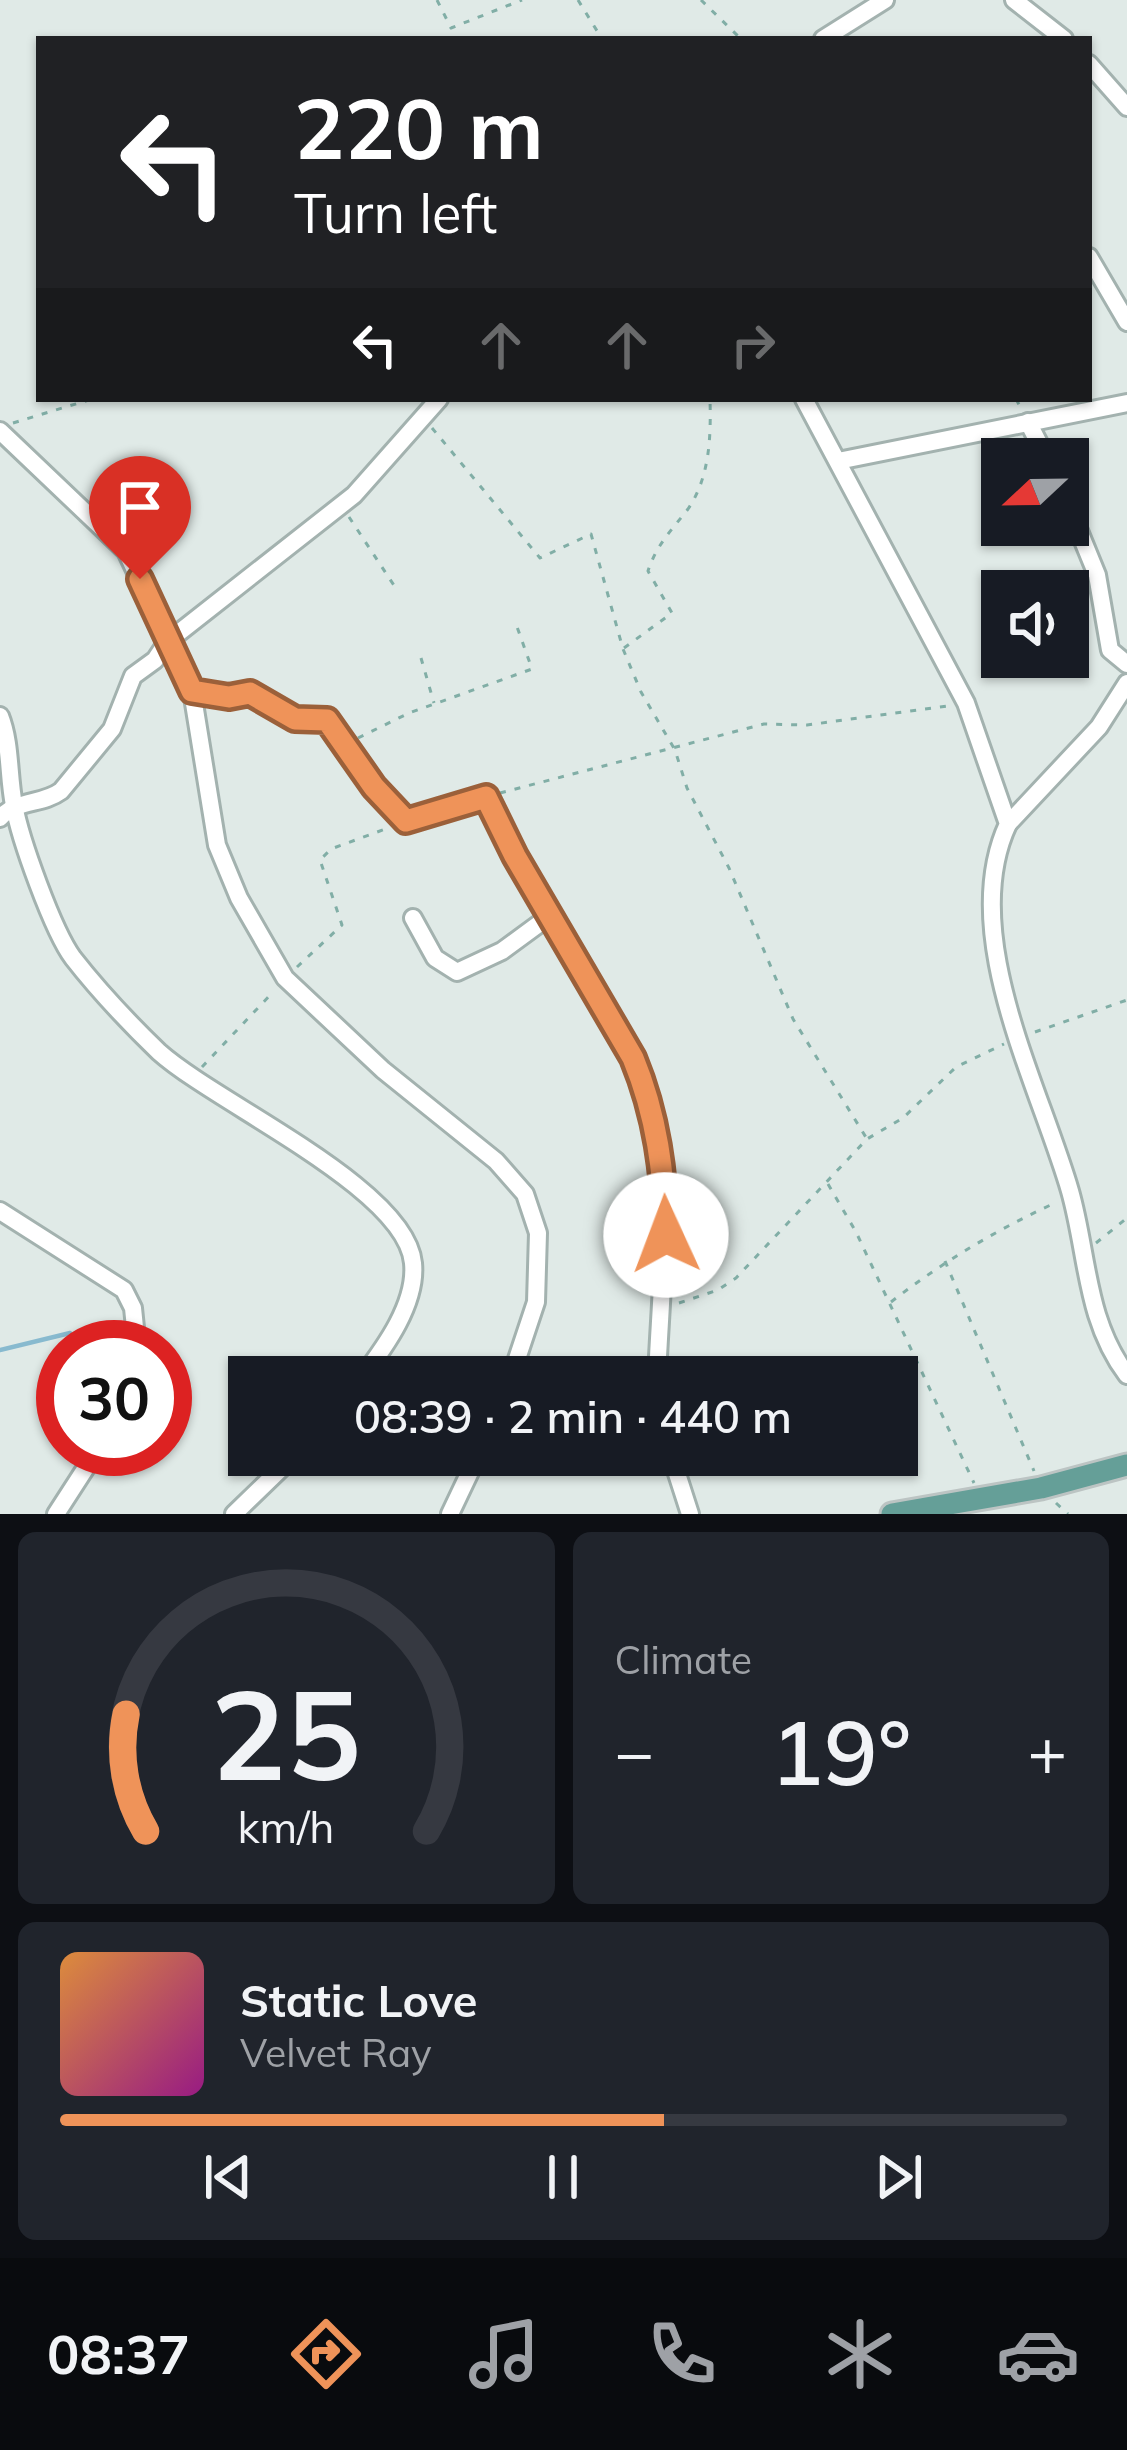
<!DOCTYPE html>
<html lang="en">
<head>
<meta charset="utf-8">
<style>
	body { margin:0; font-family:Mulish,sans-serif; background:#20242c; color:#f1f3f6; height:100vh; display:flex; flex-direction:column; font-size:45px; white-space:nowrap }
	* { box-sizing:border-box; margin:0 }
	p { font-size:39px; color:#9ea1a6 }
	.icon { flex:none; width:66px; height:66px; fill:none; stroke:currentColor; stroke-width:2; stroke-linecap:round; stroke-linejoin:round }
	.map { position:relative; height:1514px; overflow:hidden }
	.side { display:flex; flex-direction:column; gap:18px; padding:18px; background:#0d0f14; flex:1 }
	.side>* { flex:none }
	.hud { position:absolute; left:36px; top:36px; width:1056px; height:366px; border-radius:0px; box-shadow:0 3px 9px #0004; background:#202124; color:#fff; overflow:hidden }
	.needle { width:78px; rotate:248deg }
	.controls { position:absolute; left:981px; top:438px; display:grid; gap:24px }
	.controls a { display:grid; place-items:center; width:108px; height:108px; border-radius:0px; background:#171b24; box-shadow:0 3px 9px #0004; font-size:60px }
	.speed { position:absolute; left:36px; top:1320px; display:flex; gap:24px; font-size:60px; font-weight:700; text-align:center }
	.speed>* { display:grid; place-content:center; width:156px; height:156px; border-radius:50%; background:#171b24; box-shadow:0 3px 9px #0004; line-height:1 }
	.speed .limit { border:18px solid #d22; background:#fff; color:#111 }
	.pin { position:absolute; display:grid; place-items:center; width:102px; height:102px; color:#fff; margin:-123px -51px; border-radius:50% 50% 50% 0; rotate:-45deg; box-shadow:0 0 12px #0007 }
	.pin .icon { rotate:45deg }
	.me { position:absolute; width:132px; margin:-66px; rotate:358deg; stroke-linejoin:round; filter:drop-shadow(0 0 9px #0008) }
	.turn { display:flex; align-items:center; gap:42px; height:252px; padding:0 60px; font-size:54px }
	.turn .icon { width:156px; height:156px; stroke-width:2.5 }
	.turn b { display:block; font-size:84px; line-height:102px }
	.lanes { display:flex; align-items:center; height:114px; padding:0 60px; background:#0003; justify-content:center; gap:60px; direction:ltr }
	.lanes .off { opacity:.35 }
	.big { font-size:90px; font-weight:600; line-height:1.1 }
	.side .tile { flex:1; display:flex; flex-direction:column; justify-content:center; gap:18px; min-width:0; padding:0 42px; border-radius:18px; background:#20242c }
	.side .dial { align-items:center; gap:0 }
	.dial svg { height:312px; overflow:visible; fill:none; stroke:#363941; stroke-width:7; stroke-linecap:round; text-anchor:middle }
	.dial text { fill:#f1f3f6; stroke:none }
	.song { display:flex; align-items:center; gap:36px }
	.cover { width:144px; height:144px; border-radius:18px; background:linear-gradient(135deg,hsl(30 70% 55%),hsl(310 70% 35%)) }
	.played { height:12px; border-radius:6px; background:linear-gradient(90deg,#ef9359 60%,#363941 60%) }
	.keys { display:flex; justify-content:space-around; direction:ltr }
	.heat { display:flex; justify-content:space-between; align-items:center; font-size:66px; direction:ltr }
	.side .tiles { flex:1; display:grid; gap:18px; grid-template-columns:1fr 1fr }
	.tile:last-child { grid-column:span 2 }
	.trip { position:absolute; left:228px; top:1356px; width:690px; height:120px; border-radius:0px; background:#171b24; box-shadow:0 3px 9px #0004; font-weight:600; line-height:120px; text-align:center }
	.tabs { display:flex; height:192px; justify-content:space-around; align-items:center; background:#090b0e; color:#9ea1a6 }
	.tabs .icon { width:84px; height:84px }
	.tabs .current { color:#ef9359 }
	.tabs b { font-size:54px; color:#f1f3f6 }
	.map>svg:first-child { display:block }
</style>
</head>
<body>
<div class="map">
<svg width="1127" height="1514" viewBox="0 0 1127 1514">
	<rect width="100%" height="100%" fill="#e0eae7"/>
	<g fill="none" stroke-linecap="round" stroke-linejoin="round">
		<path stroke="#88bacf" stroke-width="4.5" d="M0,1350L70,1333"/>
		<defs>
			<g id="minor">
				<path d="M1014,0L1064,39"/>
				<path d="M823,39L885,0"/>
				<path d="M1089,64L1127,107"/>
				<path d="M1089,257L1127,322"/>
				<path d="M804,399L966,703L1008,824C957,933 1039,1084 1070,1191C1088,1254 1085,1319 1127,1375"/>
				<path d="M1028,422L1047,459"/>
				<path d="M0,431L126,551L192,691L229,697L251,693L295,719L327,720L374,787L406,821L486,797L515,856L633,1058C677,1167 662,1263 657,1377"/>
				<path d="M838,461L1127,403"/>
				<path d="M1068,504L1097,575L1110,650L1127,664"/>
				<path d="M192,691L217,845L239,898L285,978L383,1070L496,1161L525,1194L538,1233L536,1302L511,1377"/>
				<path d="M0,716C11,744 8,775 14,805C20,839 53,931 73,958C98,990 130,1024 159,1052C217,1104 406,1188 413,1263C417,1303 385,1347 362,1377"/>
				<path d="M0,818C17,799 42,805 61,791L112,729L133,676L155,660L167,642L354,495L439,399"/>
				<path d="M1008,824L1099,727L1127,683"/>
				<path d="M413,918L435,958L457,972L502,951L551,915"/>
				<path d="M0,1211L124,1290L133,1308L137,1347"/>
				<path d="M671,1455L690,1514"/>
				<path d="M56,1514L98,1449"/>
				<path d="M234,1514L295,1455"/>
				<path d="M450,1514L478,1455"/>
			</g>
			<path id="major" d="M892,1514L1041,1488L1127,1465"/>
		</defs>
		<use href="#minor" stroke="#a3b2af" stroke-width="22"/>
		<use href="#major" stroke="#bcc4c3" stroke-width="27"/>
		<g stroke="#81aea6" stroke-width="3" stroke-dasharray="6 9" stroke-linecap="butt">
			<path d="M437,0L451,28L522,0"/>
			<path d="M578,0L602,39"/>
			<path d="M701,0L741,39"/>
			<path d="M1016,399L1022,410"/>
			<path d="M13,423L92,399"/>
			<path d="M432,428L540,558L591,534L623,649L641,692L675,750L687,788L729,868L793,1019L867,1139"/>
			<path d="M349,517L397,590"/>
			<path d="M624,648L672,613L648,571C657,544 671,531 688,509C710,477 711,436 710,399"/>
			<path d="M421,658L434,703"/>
			<path d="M358,738L409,713L532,669L516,624"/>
			<path d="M500,793L764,724L807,725L948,706"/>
			<path d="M297,967L342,925L320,860L331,849L388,828"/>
			<path d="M1035,1032L1127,1000"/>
			<path d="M202,1067L274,991"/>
			<path d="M828,1184L856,1232L974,1483"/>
			<path d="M1096,1243L1127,1218"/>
			<path d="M945,1261L1034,1471"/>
			<path d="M891,1302C944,1261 996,1230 1057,1202"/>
			<path d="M679,1303L718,1290L736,1278L867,1139L903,1118L956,1067L1004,1044"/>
			<path d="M1056,1503L1068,1514"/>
		</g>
		<use href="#minor" stroke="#fff" stroke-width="16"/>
		<use href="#major" stroke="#659f98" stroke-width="21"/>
	</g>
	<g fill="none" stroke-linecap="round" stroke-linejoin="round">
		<defs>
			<path id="route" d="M140,579L192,691L229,697L250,693L295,719L327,720L374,787L406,821L486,797L515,856L633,1058C657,1116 664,1173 666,1235"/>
		</defs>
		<use href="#route" stroke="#9b603a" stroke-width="30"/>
		<use href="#route" stroke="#ef9359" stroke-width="21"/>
	</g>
</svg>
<div class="controls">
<a><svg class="needle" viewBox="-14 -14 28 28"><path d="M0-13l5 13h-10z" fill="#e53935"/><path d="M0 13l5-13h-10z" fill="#9ea1a6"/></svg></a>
<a><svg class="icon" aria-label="sound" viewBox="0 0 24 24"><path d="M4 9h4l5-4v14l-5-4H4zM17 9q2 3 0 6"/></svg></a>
</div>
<div class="speed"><div class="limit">30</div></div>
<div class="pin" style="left:140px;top:579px;background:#d93025"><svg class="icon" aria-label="arrive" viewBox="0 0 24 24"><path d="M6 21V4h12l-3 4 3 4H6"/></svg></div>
<svg class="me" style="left:666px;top:1235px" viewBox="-20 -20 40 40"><circle r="19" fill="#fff"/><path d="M0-13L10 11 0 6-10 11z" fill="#ef9359"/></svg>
<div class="trip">08:39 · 2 min · 440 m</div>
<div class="hud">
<div class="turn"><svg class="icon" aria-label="left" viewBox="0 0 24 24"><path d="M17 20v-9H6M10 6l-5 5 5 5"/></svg><div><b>220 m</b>Turn left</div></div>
<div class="lanes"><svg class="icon" aria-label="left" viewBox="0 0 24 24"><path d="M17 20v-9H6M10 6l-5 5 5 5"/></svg><svg class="icon off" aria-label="ahead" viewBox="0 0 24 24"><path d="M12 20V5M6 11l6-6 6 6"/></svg><svg class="icon off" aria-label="ahead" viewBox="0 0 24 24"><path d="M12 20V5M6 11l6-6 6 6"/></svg><svg class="icon off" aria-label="right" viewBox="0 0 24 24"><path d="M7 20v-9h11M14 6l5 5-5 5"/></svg></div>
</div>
</div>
<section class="side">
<div class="tiles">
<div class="tile dial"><svg viewBox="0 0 100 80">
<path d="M14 69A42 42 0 1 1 86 69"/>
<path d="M14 69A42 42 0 0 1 9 39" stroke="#ef9359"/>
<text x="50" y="56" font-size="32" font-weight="700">25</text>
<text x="50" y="72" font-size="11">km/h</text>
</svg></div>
<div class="tile"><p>Climate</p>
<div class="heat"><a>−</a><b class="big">19°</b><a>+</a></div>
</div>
<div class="tile">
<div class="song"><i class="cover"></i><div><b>Static Love</b><p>Velvet Ray</p></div></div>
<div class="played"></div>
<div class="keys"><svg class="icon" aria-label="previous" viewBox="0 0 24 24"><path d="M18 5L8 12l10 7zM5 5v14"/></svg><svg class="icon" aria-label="pause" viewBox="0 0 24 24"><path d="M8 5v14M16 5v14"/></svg><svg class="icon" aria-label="next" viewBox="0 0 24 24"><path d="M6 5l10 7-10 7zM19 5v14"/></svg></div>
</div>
</div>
</section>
<nav class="tabs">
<b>08:37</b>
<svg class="icon current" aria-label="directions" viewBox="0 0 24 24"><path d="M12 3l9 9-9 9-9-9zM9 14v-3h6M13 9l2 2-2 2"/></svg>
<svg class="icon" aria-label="music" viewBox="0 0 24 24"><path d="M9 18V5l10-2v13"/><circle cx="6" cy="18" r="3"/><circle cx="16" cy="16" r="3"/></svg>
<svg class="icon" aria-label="phone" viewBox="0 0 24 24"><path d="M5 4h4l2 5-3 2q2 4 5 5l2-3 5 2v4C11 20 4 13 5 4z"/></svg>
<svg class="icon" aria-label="climate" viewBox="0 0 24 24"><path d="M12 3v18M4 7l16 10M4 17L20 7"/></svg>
<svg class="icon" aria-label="car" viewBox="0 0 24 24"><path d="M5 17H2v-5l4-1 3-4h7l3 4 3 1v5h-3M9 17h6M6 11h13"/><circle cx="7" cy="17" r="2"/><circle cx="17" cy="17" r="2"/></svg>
</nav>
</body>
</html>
